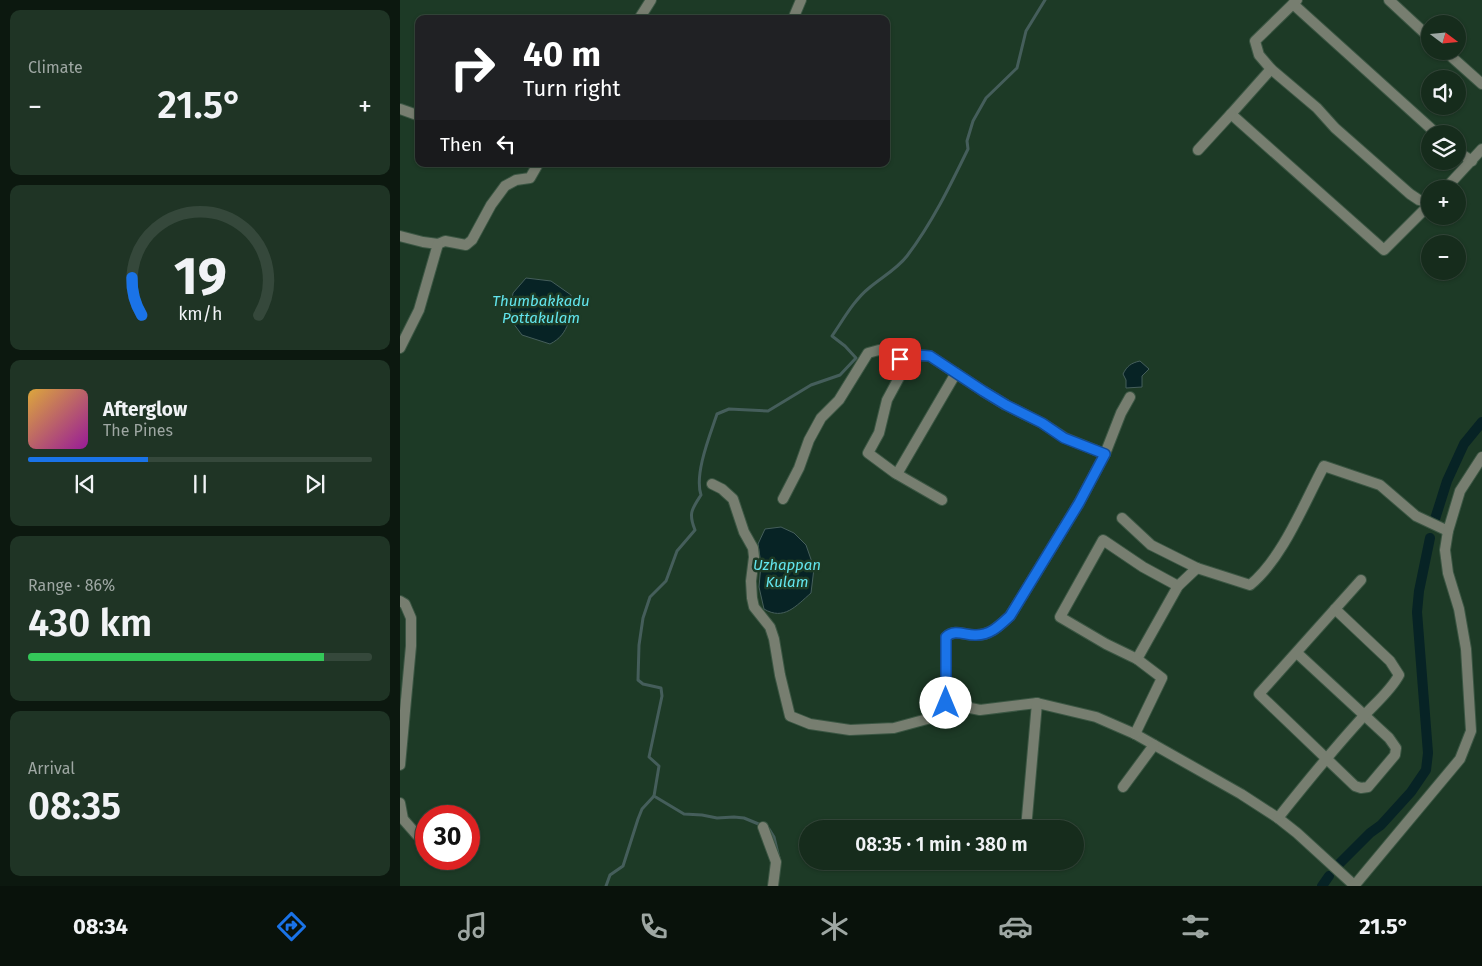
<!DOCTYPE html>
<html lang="en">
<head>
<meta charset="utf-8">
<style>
	body { margin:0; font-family:"Fira Sans",sans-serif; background:#1f3425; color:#f1f3f6; height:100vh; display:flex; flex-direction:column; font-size:19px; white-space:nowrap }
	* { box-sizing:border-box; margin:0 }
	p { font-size:16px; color:#9ea7a3 }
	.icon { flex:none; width:28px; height:28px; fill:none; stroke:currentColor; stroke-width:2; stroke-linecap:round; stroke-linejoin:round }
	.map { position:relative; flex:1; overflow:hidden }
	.sheet { display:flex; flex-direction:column; gap:10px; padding:10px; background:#0c180f; width:400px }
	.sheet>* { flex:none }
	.hud { position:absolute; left:15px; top:15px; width:475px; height:152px; border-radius:10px; box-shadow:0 1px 4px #0004,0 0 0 1px #35483b; background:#202124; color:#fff; overflow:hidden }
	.needle { width:32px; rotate:106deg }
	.buttons { position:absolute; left:1021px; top:15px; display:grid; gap:10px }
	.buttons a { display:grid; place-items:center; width:45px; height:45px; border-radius:50%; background:#162c1c; box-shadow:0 1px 4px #0004,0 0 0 1px #35483b; font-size:25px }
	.speed { position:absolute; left:15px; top:805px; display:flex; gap:10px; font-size:25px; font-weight:700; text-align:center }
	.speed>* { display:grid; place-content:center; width:65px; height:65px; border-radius:50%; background:#162c1c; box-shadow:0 1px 4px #0004,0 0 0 1px #35483b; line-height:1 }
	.speed .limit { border:8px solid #d22; background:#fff; color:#111 }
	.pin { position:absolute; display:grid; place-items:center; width:42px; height:42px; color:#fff; margin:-21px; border-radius:10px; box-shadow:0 2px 8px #0006 }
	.me { position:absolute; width:55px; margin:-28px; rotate:0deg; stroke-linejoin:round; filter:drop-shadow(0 0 4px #0008) }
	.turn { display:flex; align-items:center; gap:18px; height:105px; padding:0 25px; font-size:22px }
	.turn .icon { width:65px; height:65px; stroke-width:2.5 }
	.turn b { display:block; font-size:35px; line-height:42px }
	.then { display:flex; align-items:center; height:48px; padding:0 25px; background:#0003; gap:10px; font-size:19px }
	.big { font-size:38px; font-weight:600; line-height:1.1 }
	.sheet .widget { flex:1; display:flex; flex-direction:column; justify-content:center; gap:8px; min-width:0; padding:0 18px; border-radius:10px; background:#1f3425 }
	.sheet .dial { align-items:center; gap:0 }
	.dial svg { height:130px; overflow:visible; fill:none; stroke:#35483b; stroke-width:7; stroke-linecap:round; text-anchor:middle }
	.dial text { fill:#f1f3f6; stroke:none }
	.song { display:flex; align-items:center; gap:15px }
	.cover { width:60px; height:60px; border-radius:8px; background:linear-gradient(135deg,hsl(40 70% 55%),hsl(300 70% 35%)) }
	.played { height:5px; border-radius:2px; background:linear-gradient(90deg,#1a73e8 35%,#35483b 35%) }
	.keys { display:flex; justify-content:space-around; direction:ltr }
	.heat { display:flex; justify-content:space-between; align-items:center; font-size:28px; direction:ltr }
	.charge { height:8px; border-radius:4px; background:linear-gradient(90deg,#34c759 86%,#35483b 0) }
	.trip { position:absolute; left:399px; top:820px; width:285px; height:50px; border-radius:25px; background:#162c1c; box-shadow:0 1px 4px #0004,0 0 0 1px #35483b; font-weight:600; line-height:50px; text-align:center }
	.menu { display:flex; height:80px; justify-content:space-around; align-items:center; background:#09120b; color:#9ea7a3 }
	.menu .icon { width:35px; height:35px }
	.menu .on { color:#1a73e8 }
	.menu b { font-size:22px; color:#f1f3f6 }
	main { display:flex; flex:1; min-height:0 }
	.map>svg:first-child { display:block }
</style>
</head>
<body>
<main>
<section class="sheet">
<div class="widget"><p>Climate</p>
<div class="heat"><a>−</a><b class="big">21.5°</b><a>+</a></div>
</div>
<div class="widget dial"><svg viewBox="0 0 100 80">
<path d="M14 69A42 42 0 1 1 86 69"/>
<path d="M14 69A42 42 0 0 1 8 46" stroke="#1a73e8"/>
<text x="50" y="56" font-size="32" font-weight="700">19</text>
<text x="50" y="72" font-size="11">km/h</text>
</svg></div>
<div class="widget">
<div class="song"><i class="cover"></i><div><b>Afterglow</b><p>The Pines</p></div></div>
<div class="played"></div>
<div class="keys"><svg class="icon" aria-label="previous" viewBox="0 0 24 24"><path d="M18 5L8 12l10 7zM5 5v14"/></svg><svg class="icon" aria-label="pause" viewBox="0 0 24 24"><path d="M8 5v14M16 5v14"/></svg><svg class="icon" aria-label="next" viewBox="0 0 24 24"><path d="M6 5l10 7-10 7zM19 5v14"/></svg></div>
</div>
<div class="widget"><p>Range · 86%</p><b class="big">430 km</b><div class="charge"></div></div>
<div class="widget"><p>Arrival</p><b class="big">08:35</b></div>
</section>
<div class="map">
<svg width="1082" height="886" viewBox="0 0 1082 886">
	<rect width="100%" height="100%" fill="#1d3a26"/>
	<g fill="#072325" stroke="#455e5b">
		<path d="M126,278L151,281L171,295C171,315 170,334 150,344L122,335L113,323L110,312L113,293Z"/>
		<path d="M740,361L749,369L742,376V387L726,388V380L723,374C727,366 731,363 740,361Z"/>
		<path d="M381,527L394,533L406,545L414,568L411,593C396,606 384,621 364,609L359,587L361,564L358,544L365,529Z"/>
	</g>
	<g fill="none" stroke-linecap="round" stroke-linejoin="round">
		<g stroke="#455e5b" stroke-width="3">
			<path d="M361,825L344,818L334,817L317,818L302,815L284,814L254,796L259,766L249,757L262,696L261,688L243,684L238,680L239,645L243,618L250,597L266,581L277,551L295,530C288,513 292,509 301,495C294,474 310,435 317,414L329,409L368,411L411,385L440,375L456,358L445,346L432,336C443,320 454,300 469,288C482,277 497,269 507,256C532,223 550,186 568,149L567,141L573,121L586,98L617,68L626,31L645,0"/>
			<path d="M369,829L374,837L379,858"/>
			<path d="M206,886L210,875L223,866L238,819L242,809L254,796"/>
		</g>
		<g stroke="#072325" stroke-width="10">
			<path d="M1035,519L1047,481L1064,444L1082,422"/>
			<path d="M940,863L970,833L981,825L1011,792L1026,770L1028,753L1017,612L1019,591L1030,538"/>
			<path d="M922,886L929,876"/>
		</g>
		<defs>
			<g id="street">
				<path d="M897,0L855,41L859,55L871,69L831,114L984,250L1030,204"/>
				<path d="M989,0L1030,38"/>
				<path d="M893,4L1037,134"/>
				<path d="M239,19L251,0"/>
				<path d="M393,19L401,0"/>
				<path d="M1045,51L1082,84"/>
				<path d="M871,69L917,108L935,128L1010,194L1019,200L1030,203"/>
				<path d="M0,109L17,115"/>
				<path d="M798,150L831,114"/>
				<path d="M1058,152L1072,161"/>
				<path d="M1045,189L1082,149"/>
				<path d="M0,236L23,242L38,244L45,241L66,245L72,240L91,205L105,186L116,180L130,178L138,164"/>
				<path d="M0,348L19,310L38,244"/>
				<path d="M508,361L487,400L479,433L468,453L495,473L542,500"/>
				<path d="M497,474L556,373"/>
				<path d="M312,484L322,489L333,499L344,532L353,548L354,557L351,581L352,598L354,607L370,627L374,639L380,675L390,716L410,724L450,730L494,728L531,718L546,703L580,710L637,703L696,717L735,734L841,794L878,818L897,833L955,886"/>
				<path d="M383,499L399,468L409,440L421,418L439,400L468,353L479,350L508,361L516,355L530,356L583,391L606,405L642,423L665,438L705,454"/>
				<path d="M722,518L751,545L797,568L850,585C883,558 904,503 924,466L980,485L1016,516L1048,531"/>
				<path d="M0,601L5,604L11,618V646L0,765"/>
				<path d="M897,653L989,738L996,748L995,755L968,787L961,788L955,786L859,694L961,580"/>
				<path d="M737,659L706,644L660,617L703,540L743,567L778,586"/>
				<path d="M546,703V637C555,628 566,636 576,635C591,635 600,625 610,616L679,503L705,454L721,413L730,397"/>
				<path d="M735,734L762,678L737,659L778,586L797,568"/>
				<path d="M723,787L754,745"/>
				<path d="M0,803L3,819L17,835"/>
				<path d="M878,818C905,784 932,751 961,719C973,705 990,692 999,675L990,661L935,609"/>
				<path d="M363,827L376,862L373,886"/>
				<path d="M626,829L637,703"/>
				<path d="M954,886L1060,759L1071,731L1066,649L1059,609L1048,573L1045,550L1048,531L1060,491L1082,457"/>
			</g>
		</defs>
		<use href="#street" stroke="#3b5643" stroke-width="12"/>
		<use href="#street" stroke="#777e70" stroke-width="10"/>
	</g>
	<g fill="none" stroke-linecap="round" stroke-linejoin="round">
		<defs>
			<path id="route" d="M500,359L508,361L516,355L530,356L583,391L606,405L642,423L664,438L705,454L679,503L610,616C600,625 591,635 576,635C566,636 555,628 546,637V703"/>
		</defs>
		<use href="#route" stroke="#114b97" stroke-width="12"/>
		<use href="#route" stroke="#1a73e8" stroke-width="9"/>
	</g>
	<g text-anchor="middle" stroke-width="5" stroke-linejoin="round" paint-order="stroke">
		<g font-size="15" font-style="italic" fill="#62e5ed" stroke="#1d3a26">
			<text x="141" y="306">Thumbakkadu<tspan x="141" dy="17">Pottakulam</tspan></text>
			<text x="387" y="570">Uzhappan<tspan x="387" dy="17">Kulam</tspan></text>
		</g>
	</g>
</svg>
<div class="buttons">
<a><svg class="needle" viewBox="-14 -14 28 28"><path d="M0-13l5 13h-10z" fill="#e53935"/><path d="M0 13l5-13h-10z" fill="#9ea7a3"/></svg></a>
<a><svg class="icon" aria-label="sound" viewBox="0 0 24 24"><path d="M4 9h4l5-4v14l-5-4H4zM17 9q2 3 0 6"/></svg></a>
<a><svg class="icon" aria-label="layers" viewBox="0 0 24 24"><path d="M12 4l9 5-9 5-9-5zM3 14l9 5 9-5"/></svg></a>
<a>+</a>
<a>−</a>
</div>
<div class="speed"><div class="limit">30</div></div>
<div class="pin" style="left:500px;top:359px;background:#d93025"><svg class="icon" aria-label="arrive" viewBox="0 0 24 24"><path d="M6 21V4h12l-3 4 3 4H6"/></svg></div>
<svg class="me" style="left:546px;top:703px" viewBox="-20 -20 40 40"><circle r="19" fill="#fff"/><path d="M0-13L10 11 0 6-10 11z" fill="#1a73e8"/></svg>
<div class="trip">08:35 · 1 min · 380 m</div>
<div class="hud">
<div class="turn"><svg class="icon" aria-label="right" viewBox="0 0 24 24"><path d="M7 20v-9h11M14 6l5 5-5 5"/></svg><div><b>40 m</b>Turn right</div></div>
<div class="then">Then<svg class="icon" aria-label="left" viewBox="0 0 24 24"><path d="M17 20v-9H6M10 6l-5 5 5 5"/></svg></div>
</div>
</div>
</main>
<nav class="menu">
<b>08:34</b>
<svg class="icon on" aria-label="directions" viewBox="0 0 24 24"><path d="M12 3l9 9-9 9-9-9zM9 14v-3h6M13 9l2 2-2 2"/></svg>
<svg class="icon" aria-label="music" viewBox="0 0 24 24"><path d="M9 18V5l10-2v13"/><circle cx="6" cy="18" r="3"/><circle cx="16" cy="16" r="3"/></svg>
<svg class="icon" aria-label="phone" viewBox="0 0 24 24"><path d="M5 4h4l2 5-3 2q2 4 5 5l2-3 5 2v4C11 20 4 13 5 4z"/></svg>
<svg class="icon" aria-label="climate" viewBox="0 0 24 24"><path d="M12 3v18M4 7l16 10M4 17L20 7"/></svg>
<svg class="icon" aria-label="car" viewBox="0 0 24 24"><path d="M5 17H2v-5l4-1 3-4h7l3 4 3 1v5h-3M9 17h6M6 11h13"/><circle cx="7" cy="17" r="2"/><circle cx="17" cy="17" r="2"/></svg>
<svg class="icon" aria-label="filters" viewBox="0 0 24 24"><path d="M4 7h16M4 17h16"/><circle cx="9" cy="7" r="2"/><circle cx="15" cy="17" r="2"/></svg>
<b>21.5°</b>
</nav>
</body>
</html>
